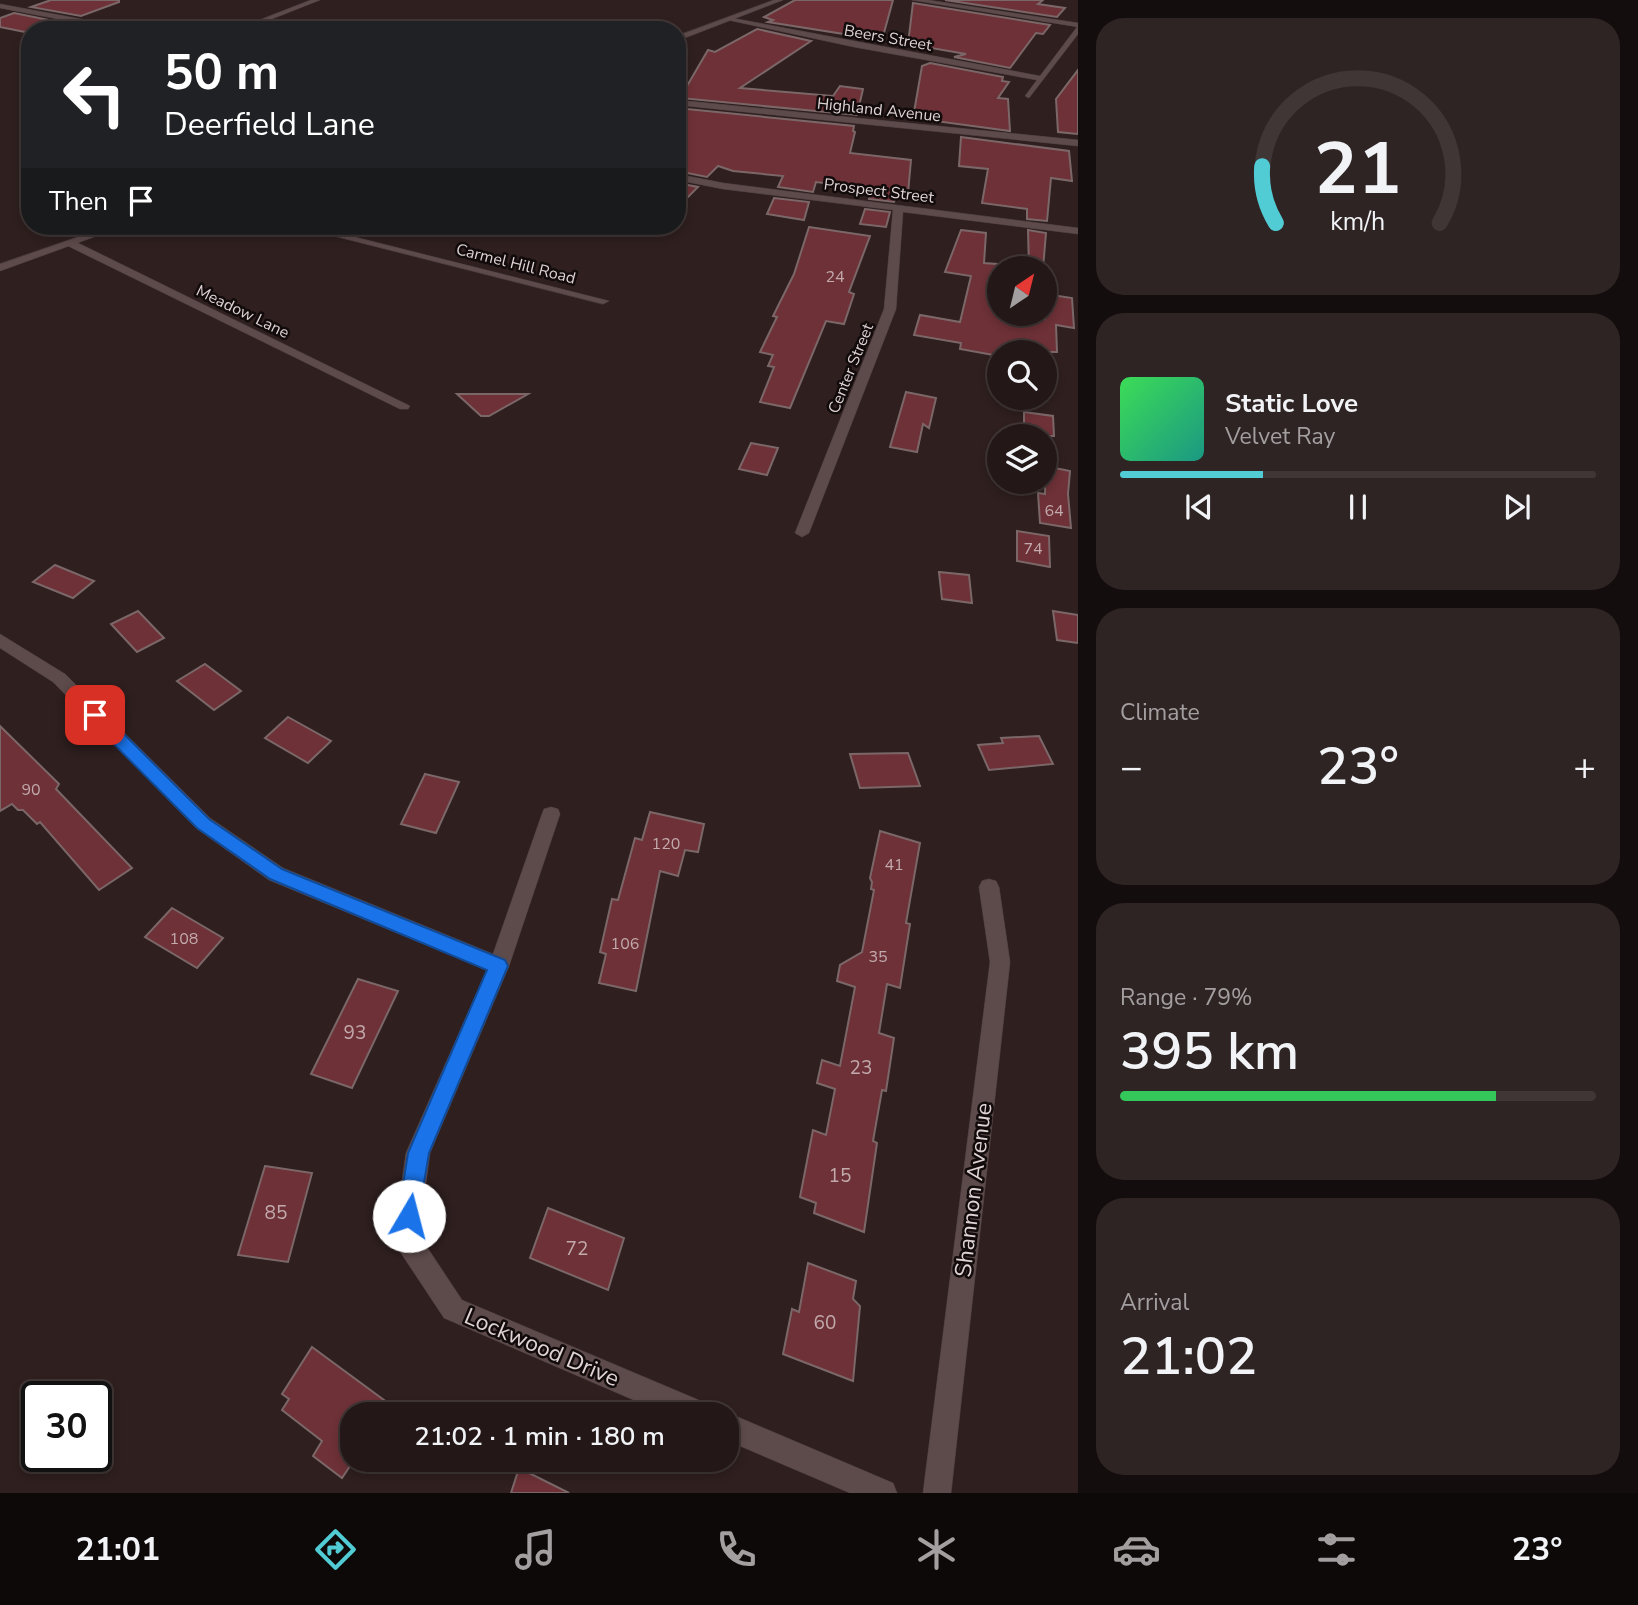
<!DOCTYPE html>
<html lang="en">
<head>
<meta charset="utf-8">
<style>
	body { margin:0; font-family:"Nunito Sans",sans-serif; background:#2f2424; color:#f1f3f6; height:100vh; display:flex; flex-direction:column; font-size:26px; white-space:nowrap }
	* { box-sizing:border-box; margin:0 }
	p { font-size:23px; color:#a39fa1 }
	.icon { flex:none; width:38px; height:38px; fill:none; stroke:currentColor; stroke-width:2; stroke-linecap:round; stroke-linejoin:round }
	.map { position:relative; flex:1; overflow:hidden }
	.sheet { display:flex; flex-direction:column; gap:18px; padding:18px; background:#130d0d; width:560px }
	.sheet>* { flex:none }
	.banner { position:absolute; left:21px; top:21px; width:665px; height:214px; border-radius:28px; box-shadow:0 4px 10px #0003,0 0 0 2px #403636; background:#202124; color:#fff; overflow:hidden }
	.needle { width:46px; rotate:35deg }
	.fabs { position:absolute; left:987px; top:256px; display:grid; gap:14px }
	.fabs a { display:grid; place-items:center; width:70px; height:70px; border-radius:50%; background:#231717; box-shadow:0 4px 10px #0003,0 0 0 2px #403636; font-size:35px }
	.speed { position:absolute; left:21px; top:1381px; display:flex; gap:14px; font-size:35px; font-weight:700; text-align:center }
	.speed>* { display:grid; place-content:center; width:91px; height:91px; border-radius:50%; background:#231717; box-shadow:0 4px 10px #0003,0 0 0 2px #403636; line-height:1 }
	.speed .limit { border:4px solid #111; border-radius:10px; background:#fff; color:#111 }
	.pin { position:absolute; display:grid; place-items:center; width:60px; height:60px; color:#fff; margin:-30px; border-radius:14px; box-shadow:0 4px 10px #0006 }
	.me { position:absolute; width:77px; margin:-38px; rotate:8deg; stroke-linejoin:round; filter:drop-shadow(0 0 5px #0008) }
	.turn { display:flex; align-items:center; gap:24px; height:147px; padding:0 28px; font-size:32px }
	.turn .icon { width:91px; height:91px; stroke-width:2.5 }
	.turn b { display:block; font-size:49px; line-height:60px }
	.then { display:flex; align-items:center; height:66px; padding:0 28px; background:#0003; gap:14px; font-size:26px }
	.big { font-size:52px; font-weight:600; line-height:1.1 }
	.sheet .card { flex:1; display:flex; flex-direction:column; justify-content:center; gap:10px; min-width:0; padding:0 24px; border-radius:28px; background:#2f2424 }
	.sheet .dial { align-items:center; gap:0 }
	.dial svg { height:182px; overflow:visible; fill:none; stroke:#403636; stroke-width:7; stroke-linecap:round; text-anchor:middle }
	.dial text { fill:#f1f3f6; stroke:none }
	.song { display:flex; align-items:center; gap:21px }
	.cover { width:84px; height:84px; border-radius:10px; background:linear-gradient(135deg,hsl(130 70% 55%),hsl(170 70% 35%)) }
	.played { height:7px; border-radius:4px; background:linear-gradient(90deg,#51ccd4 30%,#403636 30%) }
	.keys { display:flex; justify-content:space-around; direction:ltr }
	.heat { display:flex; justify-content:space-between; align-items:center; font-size:38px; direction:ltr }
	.charge { height:10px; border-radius:5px; background:linear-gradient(90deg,#34c759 79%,#403636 0) }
	.trip { position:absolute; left:340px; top:1402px; width:399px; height:70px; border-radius:28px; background:#231717; box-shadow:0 4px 10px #0003,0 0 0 2px #403636; font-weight:600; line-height:70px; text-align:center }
	.tab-bar { display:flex; height:112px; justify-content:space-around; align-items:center; background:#0e0909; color:#a39fa1 }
	.tab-bar .icon { width:49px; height:49px }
	.tab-bar .on { color:#51ccd4 }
	.tab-bar b { font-size:32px; color:#f1f3f6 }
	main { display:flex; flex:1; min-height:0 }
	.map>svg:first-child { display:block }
</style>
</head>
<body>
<main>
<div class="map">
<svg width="1078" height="1493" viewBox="0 0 1078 1493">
	<rect width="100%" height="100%" fill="#2f1f1f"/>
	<g fill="#6d3137" stroke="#7b6768" stroke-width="2">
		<path d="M51,0H119V2L81,16L31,7Z"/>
		<path d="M795,0H893L882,40L768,22L773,20L764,17Z"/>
		<path d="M945,0H1043L1038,4L1065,8L1057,17Z"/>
		<path d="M913,3L1050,25L1043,34L1036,33L1010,68L954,57L966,54L908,44Z"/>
		<path d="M14,13L64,23L46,30H30V33L0,27V18Z"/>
		<path d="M757,29L811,41L740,88L833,96L840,86L863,89L857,115L680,98L708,50L715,52Z"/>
		<path d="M930,63L1003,77L1002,81L1009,82L998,98L1008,99L1010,131L913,118L922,66Z"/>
		<path d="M1078,70V134L1058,132L1056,99Z"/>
		<path d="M677,108L854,126L853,131L855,132L850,153L911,160L908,193L898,192L894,202L869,199L872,189L816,182L813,192L778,187L783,176L733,171L718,166L707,177L677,171Z"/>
		<path d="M961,137L1069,151L1072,181L1051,178L1047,221L1027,219V209L982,203L988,169L959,166Z"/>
		<path d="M677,183L698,187L677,208Z"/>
		<path d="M774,198L809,202L804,220L767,214Z"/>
		<path d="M865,209L890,212L886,227L860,224Z"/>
		<path d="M809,227L870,236L849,292L854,294L844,324L826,321L790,408L760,402L774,367L768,366L773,355L760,352L777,317L773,316L794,274Z"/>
		<path d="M961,230L986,233L984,263L997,264L993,299L999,300V313L1045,319V294L1072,298L1074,328L1056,325L1057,352H999V356L960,349L961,343L914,335L920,315L960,322L971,276L945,272Z"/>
		<path d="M1028,230L1046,233L1043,268H1029Z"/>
		<path d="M906,392L936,398L929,428L923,424L917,452L890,447Z"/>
		<path d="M457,394H528L489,416H481Z"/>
		<path d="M1024,412L1053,416L1054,436H1024Z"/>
		<path d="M751,443L778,448L767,475L739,469Z"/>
		<path d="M1045,466L1070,471L1068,494L1071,528L1040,523L1038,493L1045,494Z"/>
		<path d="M1017,531L1049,536L1050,567L1017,561Z"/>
		<path d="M55,565L94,581L73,598L33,582Z"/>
		<path d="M939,572L969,575L972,603L942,599Z"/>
		<path d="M138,611L164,638L137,652L111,624Z"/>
		<path d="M1053,611L1078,615V643L1057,640Z"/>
		<path d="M205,664L241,691L214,710L177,681Z"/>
		<path d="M288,717L331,741L308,763L265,738Z"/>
		<path d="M0,726L59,784L56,789L132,868L99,890L40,822L37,824L23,810H18L12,804L0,811Z"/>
		<path d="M1039,736L1053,764L989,770L978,745L1003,743L1001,738Z"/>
		<path d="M908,753L920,786L860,788L850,754Z"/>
		<path d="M425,774L459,782L436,833L401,824Z"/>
		<path d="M650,812L704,824L698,852L685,850L678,876L660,871L636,991L599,983L606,954L600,952L612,899L618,900L635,838L642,840Z"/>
		<path d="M880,831L920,843L906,923L910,924L900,988L887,984L879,1033L894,1038L886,1091L882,1090L873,1141L877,1143L864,1232L814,1213L816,1203L800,1197L813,1130L826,1135L835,1089L817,1083L822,1060L840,1066L855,987L837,981L840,965L862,952L874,890L871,889L872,882L870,878Z"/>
		<path d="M172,908L223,938L197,968L145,937Z"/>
		<path d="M358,979L398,991L352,1088L311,1074Z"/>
		<path d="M265,1166L312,1173L288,1262L238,1255Z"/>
		<path d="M548,1208L624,1238L608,1290L530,1258Z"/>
		<path d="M808,1263L856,1281L853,1299L860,1306L853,1381L783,1354L792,1309L799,1312Z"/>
		<path d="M312,1347L403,1414H352V1463L342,1478L313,1456L322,1441L282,1410L289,1399L282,1394Z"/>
		<path d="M519,1468L569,1493H511Z"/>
	</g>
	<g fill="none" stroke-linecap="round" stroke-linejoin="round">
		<defs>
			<g id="minor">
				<path d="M311,0H320L244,30H234Z"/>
				<path d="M912,0H928L1078,23V34L1029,98L1025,96L1037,80L854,47L728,20L732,18L1040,76L1077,27Z"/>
				<path d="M0,4L129,28L132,30H116L0,8Z"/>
				<path d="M677,100L1078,140V146L677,105Z"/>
				<path d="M677,174L723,183L1078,228V234L903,212L896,309L809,533L802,537L795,533L884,309L893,210L723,189L677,180Z"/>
				<path d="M295,226H311L609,301L603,304Z"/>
				<path d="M66,241H74L410,406L408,409H400L66,245Z"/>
				<path d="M0,634L65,674L210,818L283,868L493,954L542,814L544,809L551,807L558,809L560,814L509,966L430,1153L419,1235L462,1300L708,1404L712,1414H666L444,1318L397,1247L394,1238L406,1153L487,970L269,880L196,828L53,682L0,648Z"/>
				<path d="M989,879L996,881L999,887L1010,962L951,1493H923L990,962L979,887L982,881Z"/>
				<path d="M726,1412L893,1483L897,1493H850L726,1440V1414H722Z"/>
			</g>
			<g id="tertiary">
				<path d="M774,0H783L677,41V36Z"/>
				<path d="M110,226H124L0,271V264Z"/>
			</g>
		</defs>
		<use href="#minor" stroke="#4a3d3e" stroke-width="1"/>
		<use href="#tertiary" stroke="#4a3d3e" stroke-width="1"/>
		<use href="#minor" fill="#5d4a4b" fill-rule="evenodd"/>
		<use href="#tertiary" fill="#5d4a4b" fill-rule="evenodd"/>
	</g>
	<path fill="#1a73e8" stroke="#114b97" stroke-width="2" d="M95,709L100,710L209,819L282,869L505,960L508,966L429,1153L417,1224L409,1227L402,1224L398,1216L408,1153L487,970L270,879L197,828L89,719L87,715Z"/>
	<g text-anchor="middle" stroke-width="5" stroke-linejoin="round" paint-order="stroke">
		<g font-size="16" fill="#dfd3d4" stroke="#120b0b">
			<text transform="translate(888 37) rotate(10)" y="6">Beers Street</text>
			<text transform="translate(879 109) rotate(6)" y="6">Highland Avenue</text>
			<text transform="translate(879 190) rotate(7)" y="6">Prospect Street</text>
			<text transform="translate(516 263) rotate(14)" y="6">Carmel Hill Road</text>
			<text transform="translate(243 311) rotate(26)" y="6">Meadow Lane</text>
			<text transform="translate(850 368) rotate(-68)" y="6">Center Street</text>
		</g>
		<g font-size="16" fill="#c2aaad">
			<text x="835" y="282">24</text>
			<text x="1054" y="516">64</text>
			<text x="1033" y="554">74</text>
			<text x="31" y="795">90</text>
			<text x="666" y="849">120</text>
			<text x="894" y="870">41</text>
			<text x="184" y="944">108</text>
			<text x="625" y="949">106</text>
			<text x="878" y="962">35</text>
		</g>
		<g font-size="19" fill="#c2aaad">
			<text x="355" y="1039">93</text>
			<text x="861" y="1074">23</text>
			<text x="840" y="1182">15</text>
			<text x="276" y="1219">85</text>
			<text x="577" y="1255">72</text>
			<text x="825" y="1329">60</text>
		</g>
		<g font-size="23" fill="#dfd3d4" stroke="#120b0b">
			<text transform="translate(973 1190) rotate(-83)" y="8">Shannon Avenue</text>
			<text transform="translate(542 1347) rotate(23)" y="8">Lockwood Drive</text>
		</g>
	</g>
</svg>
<div class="fabs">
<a><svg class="needle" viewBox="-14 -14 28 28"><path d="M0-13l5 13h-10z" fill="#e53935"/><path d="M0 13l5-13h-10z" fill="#a39fa1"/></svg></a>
<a><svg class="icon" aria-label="search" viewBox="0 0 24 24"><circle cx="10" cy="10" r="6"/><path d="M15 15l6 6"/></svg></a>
<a><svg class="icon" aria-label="layers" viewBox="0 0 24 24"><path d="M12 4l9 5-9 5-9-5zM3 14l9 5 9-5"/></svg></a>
</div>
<div class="speed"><div class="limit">30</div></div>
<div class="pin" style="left:95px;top:715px;background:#d93025"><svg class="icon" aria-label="arrive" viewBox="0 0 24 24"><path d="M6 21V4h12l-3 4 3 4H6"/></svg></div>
<svg class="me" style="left:409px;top:1216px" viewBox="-20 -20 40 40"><circle r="19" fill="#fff"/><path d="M0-13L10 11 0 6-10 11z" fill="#1a73e8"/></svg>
<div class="trip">21:02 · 1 min · 180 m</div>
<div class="banner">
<div class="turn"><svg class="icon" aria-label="left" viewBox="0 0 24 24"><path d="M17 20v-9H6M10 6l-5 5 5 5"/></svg><div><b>50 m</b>Deerfield Lane</div></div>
<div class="then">Then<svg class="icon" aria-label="arrive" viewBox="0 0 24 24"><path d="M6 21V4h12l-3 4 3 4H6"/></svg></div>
</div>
</div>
<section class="sheet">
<div class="card dial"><svg viewBox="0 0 100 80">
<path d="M14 69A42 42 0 1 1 86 69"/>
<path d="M14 69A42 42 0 0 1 8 44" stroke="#51ccd4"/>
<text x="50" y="56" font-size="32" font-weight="700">21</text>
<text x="50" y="72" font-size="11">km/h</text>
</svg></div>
<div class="card">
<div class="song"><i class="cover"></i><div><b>Static Love</b><p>Velvet Ray</p></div></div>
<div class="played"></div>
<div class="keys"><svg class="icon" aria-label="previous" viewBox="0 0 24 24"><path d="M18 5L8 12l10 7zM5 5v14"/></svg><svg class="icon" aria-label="pause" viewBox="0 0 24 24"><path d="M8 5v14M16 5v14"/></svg><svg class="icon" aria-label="next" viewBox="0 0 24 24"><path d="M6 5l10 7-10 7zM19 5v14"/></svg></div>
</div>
<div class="card"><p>Climate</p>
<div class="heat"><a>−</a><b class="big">23°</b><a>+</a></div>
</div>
<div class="card"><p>Range · 79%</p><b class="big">395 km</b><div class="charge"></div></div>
<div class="card"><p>Arrival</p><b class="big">21:02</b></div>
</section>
</main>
<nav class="tab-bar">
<b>21:01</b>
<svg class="icon on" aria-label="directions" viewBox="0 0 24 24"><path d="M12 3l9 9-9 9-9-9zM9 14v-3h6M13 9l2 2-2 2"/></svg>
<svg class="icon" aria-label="music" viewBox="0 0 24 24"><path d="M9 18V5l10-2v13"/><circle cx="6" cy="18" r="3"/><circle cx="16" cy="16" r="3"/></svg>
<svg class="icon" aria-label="phone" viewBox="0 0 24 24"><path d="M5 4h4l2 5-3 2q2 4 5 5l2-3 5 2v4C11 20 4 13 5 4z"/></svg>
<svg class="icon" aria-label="climate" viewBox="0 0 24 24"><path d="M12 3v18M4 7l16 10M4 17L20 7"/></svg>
<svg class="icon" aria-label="car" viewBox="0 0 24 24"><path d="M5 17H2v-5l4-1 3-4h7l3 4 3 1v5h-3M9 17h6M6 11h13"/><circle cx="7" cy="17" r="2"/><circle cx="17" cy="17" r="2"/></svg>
<svg class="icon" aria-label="filters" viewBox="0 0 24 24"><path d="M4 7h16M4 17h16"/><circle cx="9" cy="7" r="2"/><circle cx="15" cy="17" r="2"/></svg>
<b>23°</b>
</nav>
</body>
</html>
